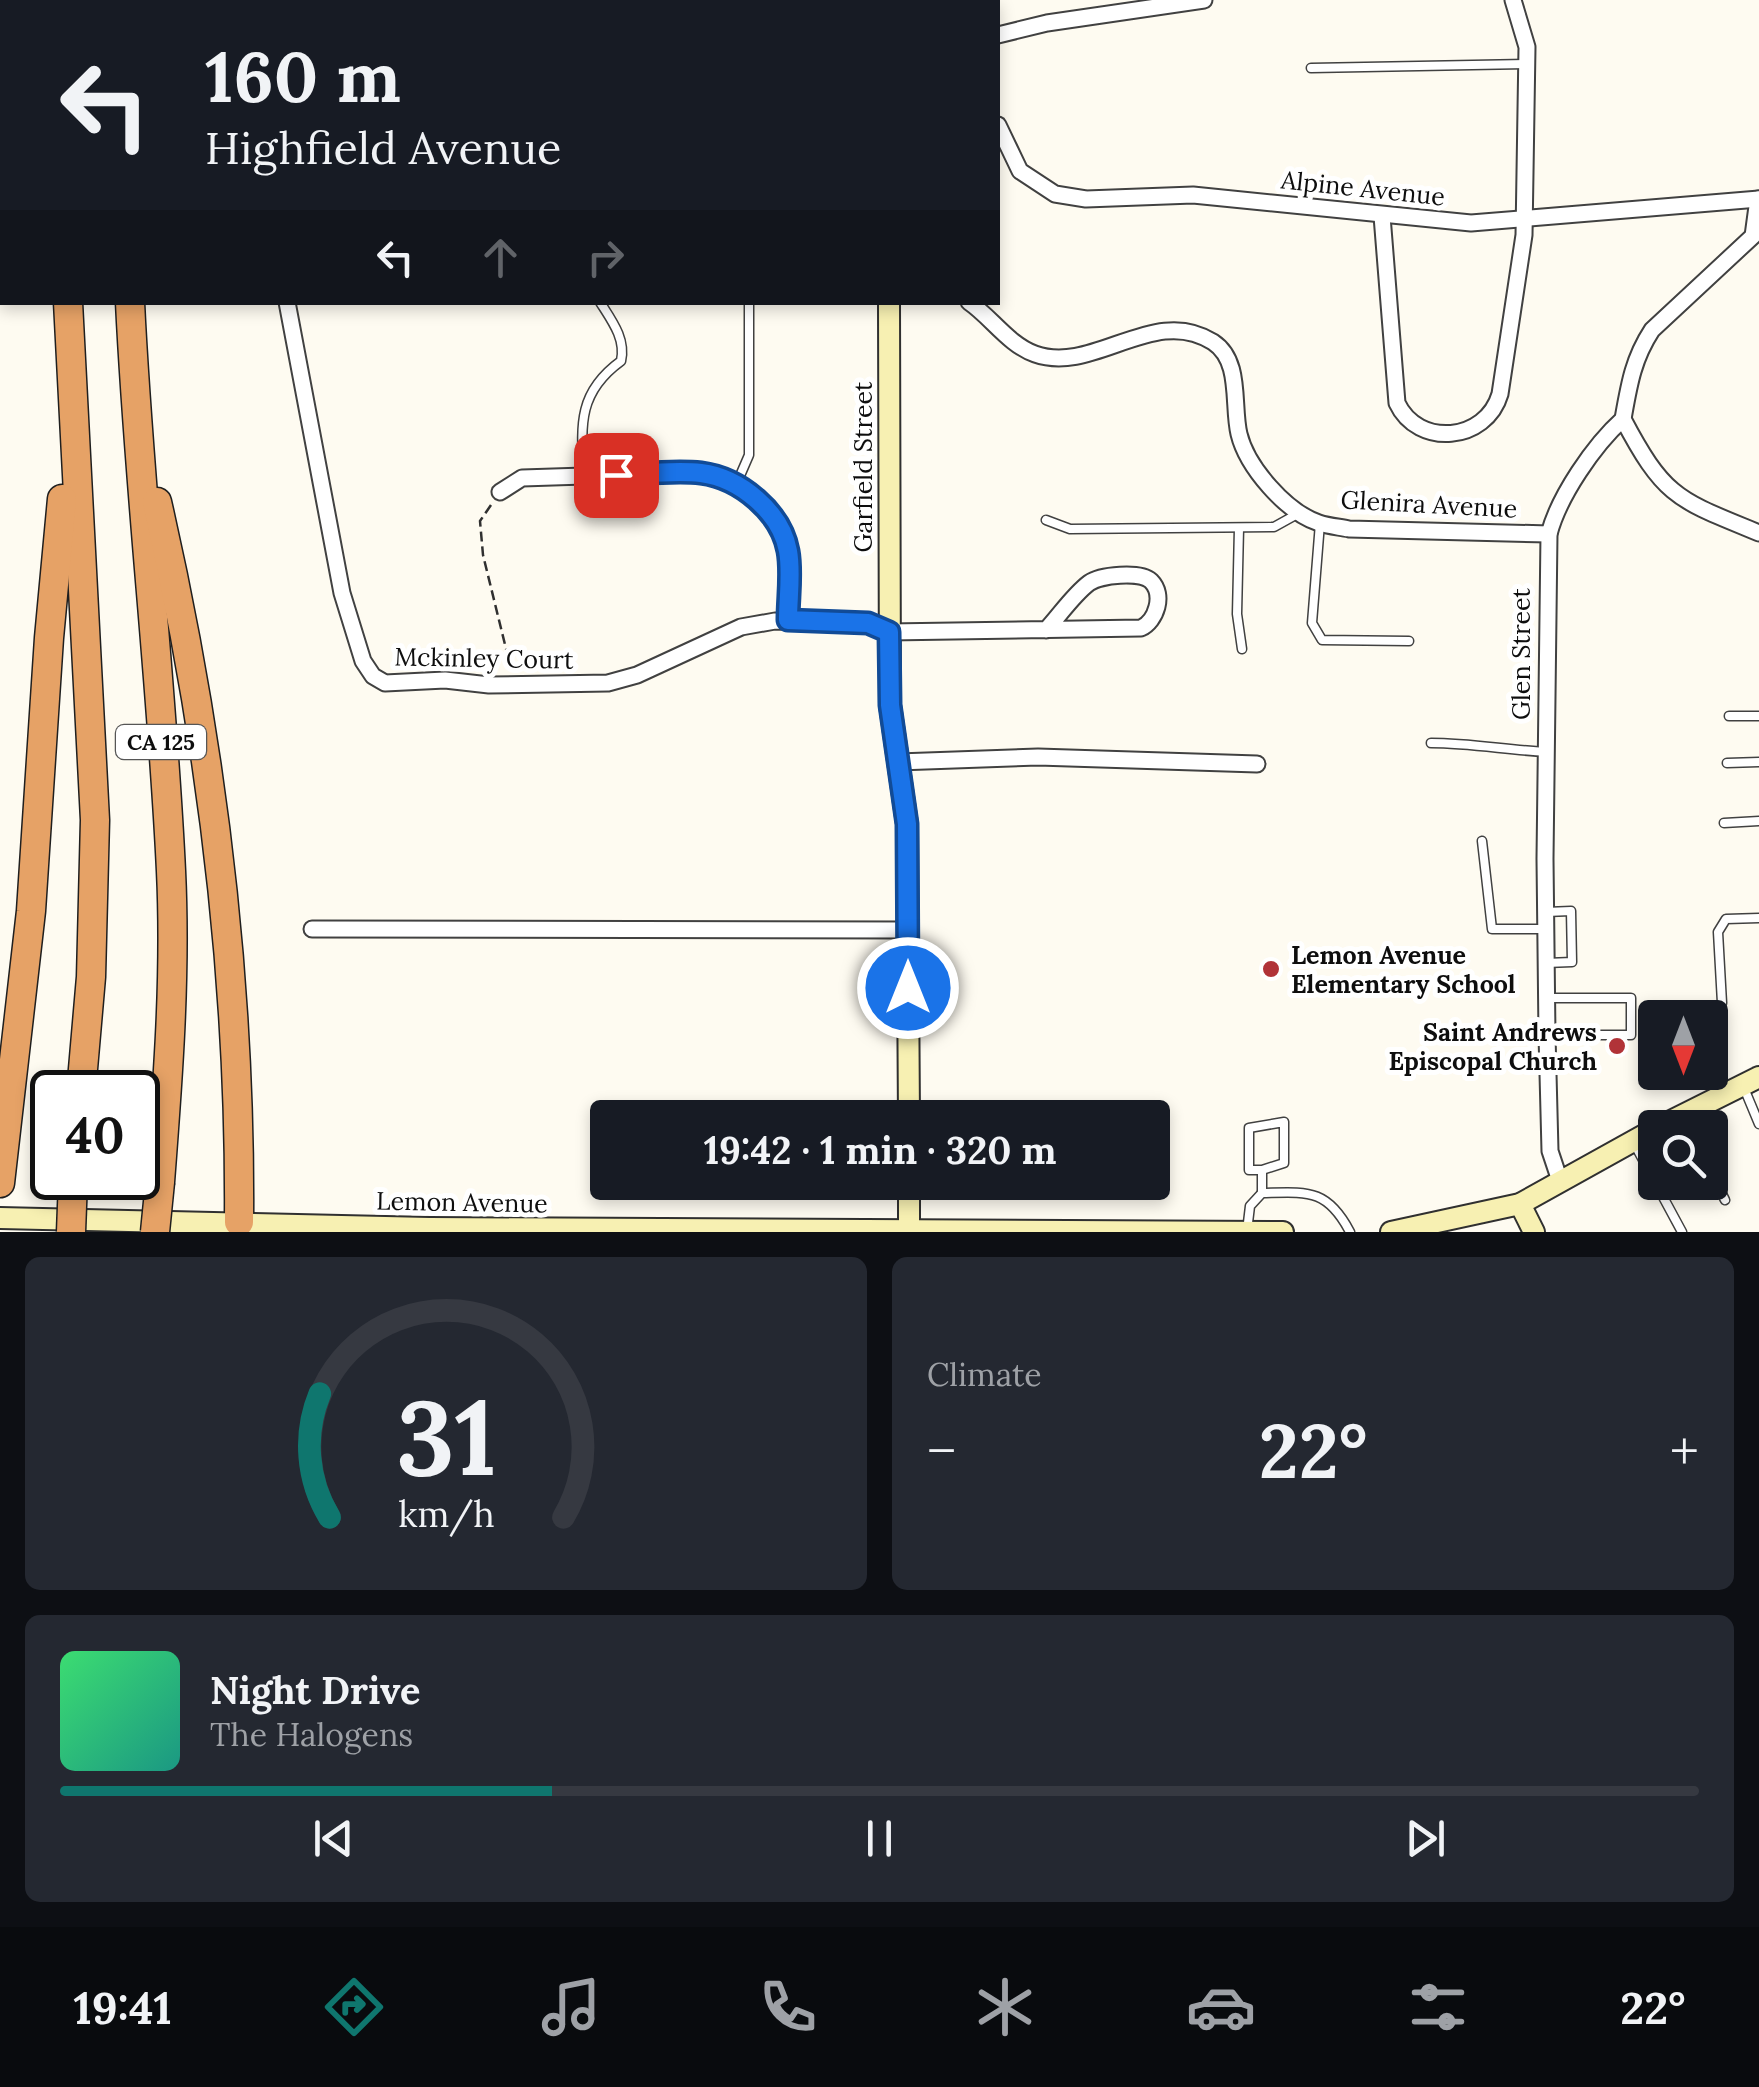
<!DOCTYPE html>
<html lang="en">
<head>
<meta charset="utf-8">
<style>
	body { margin:0; font-family:Lora,serif; background:#242831; color:#f1f3f6; height:100vh; display:flex; flex-direction:column; font-size:38px; white-space:nowrap }
	* { box-sizing:border-box; margin:0 }
	p { font-size:32px; color:#9ea1a6 }
	.icon { flex:none; width:55px; height:55px; fill:none; stroke:currentColor; stroke-width:2; stroke-linecap:round; stroke-linejoin:round }
	.map { position:relative; height:1232px; overflow:hidden }
	.side { display:flex; flex-direction:column; gap:25px; padding:25px; background:#0d0f14; flex:1 }
	.side>* { flex:none }
	.top-card { position:absolute; left:0px; top:0px; width:1000px; height:305px; box-shadow:0 5px 15px #0003; background:#171b24; color:#f1f3f6; overflow:hidden }
	.needle { width:65px; rotate:180deg }
	.controls { position:absolute; left:1638px; top:1000px; display:grid; gap:20px }
	.controls a { display:grid; place-items:center; width:90px; height:90px; border-radius:10px; background:#171b24; box-shadow:0 5px 15px #0003; font-size:50px }
	.speed { position:absolute; left:30px; top:1070px; display:flex; gap:20px; font-size:50px; font-weight:700; text-align:center }
	.speed>* { display:grid; place-content:center; width:130px; height:130px; border-radius:50%; background:#171b24; box-shadow:0 5px 15px #0003; line-height:1 }
	.speed .limit { border:5px solid #111; border-radius:15px; background:#fff; color:#111 }
	.pin { position:absolute; display:grid; place-items:center; width:85px; height:85px; color:#fff; margin:-42px; border-radius:20px; box-shadow:0 5px 15px #0006 }
	.me { position:absolute; width:110px; margin:-55px; rotate:0deg; stroke-linejoin:round; filter:drop-shadow(0 0 8px #0008) }
	.turn { display:flex; align-items:center; gap:35px; height:210px; padding:0 40px; font-size:45px }
	.turn .icon { width:130px; height:130px; stroke-width:2.5 }
	.turn b { display:block; font-size:70px; line-height:85px }
	.lanes { display:flex; align-items:center; height:95px; padding:0 40px; background:#0003; justify-content:center; gap:50px; direction:ltr }
	.lanes .off { opacity:.35 }
	.big { font-size:75px; font-weight:800; line-height:1.1 }
	.side .card { flex:1; display:flex; flex-direction:column; justify-content:center; gap:15px; min-width:0; padding:0 35px; border-radius:15px; background:#242831 }
	.side .dial { align-items:center; gap:0 }
	.dial svg { height:260px; overflow:visible; fill:none; stroke:#363941; stroke-width:7; stroke-linecap:round; text-anchor:middle }
	.dial text { fill:#f1f3f6; stroke:none }
	.song { display:flex; align-items:center; gap:30px }
	.cover { width:120px; height:120px; border-radius:15px; background:linear-gradient(135deg,hsl(140 70% 55%),hsl(170 70% 35%)) }
	.played { height:10px; border-radius:5px; background:linear-gradient(90deg,#0f766e 30%,#363941 30%) }
	.keys { display:flex; justify-content:space-around; direction:ltr }
	.heat { display:flex; justify-content:space-between; align-items:center; font-size:55px; direction:ltr }
	.side .tiles { flex:1; display:grid; gap:25px; grid-template-columns:1fr 1fr }
	.card:last-child { grid-column:span 2 }
	.trip { position:absolute; left:590px; top:1100px; width:580px; height:100px; border-radius:10px; background:#171b24; box-shadow:0 5px 15px #0003; font-weight:800; line-height:100px; text-align:center }
	.tab-bar { display:flex; height:160px; justify-content:space-around; align-items:center; background:#090b0e; color:#9ea1a6 }
	.tab-bar .icon { width:70px; height:70px }
	.tab-bar .active { color:#0f766e }
	.tab-bar b { font-size:45px; color:#f1f3f6 }
	.map>svg:first-child { display:block }
</style>
</head>
<body>
<div class="map">
<svg width="1759" height="1232" viewBox="0 0 1759 1232">
	<rect width="100%" height="100%" fill="#fefbf1"/>
	<g fill="none" stroke-linecap="round" stroke-linejoin="round">
		<defs>
			<g id="lane">
				<path d="M1311,68L1527,64"/>
				<path d="M584,476C581,426 577,393 621,361C626,339 612,321 600,302"/>
				<path d="M736,485L749,455V302"/>
				<path d="M1046,520L1070,529L1274,527L1301,512"/>
				<path d="M1320,523L1312,623L1322,640L1409,641"/>
				<path d="M1239,528L1237,614L1242,649"/>
				<path d="M1729,716H1759"/>
				<path d="M1431,743C1470,743 1507,750 1546,752"/>
				<path d="M1727,763L1759,762"/>
				<path d="M1724,823L1759,821"/>
				<path d="M1482,841L1492,929H1546"/>
				<path d="M1546,912L1571,911L1572,962L1546,963"/>
				<path d="M1547,998H1631V1035H1547"/>
				<path d="M1722,1003L1718,932L1726,919L1759,918"/>
				<path d="M1744,1088L1759,1124"/>
				<path d="M1635,1145L1655,1182"/>
				<path d="M1262,1170H1249V1128L1284,1122V1163L1262,1170V1193"/>
				<path d="M1710,1170L1725,1200"/>
				<path d="M1655,1182L1682,1232"/>
				<path d="M1247,1231L1250,1206L1262,1193C1307,1192 1327,1188 1350,1232"/>
			</g>
			<g id="street">
				<path d="M617,0L631,2"/>
				<path d="M644,0L645,2"/>
				<path d="M998,35L1047,23L1204,0"/>
				<path d="M998,125L1020,171L1055,194L1086,199L1193,195L1471,223L1759,199"/>
				<path d="M1382,216L1397,403C1418,448 1486,442 1500,394L1524,235L1527,47L1513,0"/>
				<path d="M287,302L342,593L363,661L373,676L385,683L445,680L489,685L608,683L637,675L741,627L775,621L868,623L889,632L1141,628C1156,621 1165,595 1151,581C1140,571 1100,575 1089,583C1073,595 1060,615 1046,630"/>
				<path d="M969,302C991,317 1009,345 1035,354C1094,375 1154,304 1213,342C1242,361 1232,405 1239,434C1247,467 1286,512 1319,523C1328,526 1339,527 1349,529L1549,534"/>
				<path d="M1623,419C1665,499 1679,500 1759,533"/>
				<path d="M500,492L522,478L584,476L703,473L736,485L764,505L778,522L788,551L789,620"/>
				<path d="M898,762L1038,757L1257,764"/>
				<path d="M312,929L908,930"/>
				<path d="M1560,1181L1550,1151L1547,1035L1545,859L1549,534C1559,496 1594,445 1623,419C1629,385 1633,359 1652,330L1753,236L1758,199"/>
			</g>
			<g id="secondary">
				<path d="M838,0L839,2"/>
				<path d="M889,302L890,705L907,824L909,1118"/>
				<path d="M1657,1128L1759,1077"/>
				<path d="M909,1182V1232"/>
				<path d="M1520,1204L1534,1232"/>
				<path d="M0,1218L429,1228L1283,1232"/>
				<path d="M1391,1232L1520,1204L1655,1129"/>
			</g>
			<g id="highway">
				<path d="M75,2L76,0"/>
				<path d="M127,2V0"/>
				<path d="M68,302L95,820L91,977L81,1092"/>
				<path d="M130,302C139,492 162,681 171,871C176,975 168,1079 160,1182"/>
				<path d="M157,502C211,738 241,980 239,1222"/>
				<path d="M0,1183L31,911L49,638L62,499"/>
			</g>
		</defs>
		<use href="#lane" stroke="#414141" stroke-width="11"/>
		<use href="#street" stroke="#414141" stroke-width="19"/>
		<use href="#secondary" stroke="#303030" stroke-width="24"/>
		<use href="#highway" stroke="#1f1f1f" stroke-width="31"/>
		<path stroke="#303030" stroke-width="2.5" stroke-dasharray="10 5" stroke-linecap="butt" d="M491,505L480,521L483,555L511,669"/>
		<use href="#lane" stroke="#fff" stroke-width="8"/>
		<use href="#street" stroke="#fff" stroke-width="15"/>
		<use href="#secondary" stroke="#f7f0b2" stroke-width="20"/>
		<use href="#highway" stroke="#e6a266" stroke-width="28"/>
		<defs>
			<g id="highway-bridge">
				<path d="M71,1232L73,1180"/>
				<path d="M155,1232L160,1182"/>
			</g>
		</defs>
		<use href="#highway-bridge" stroke="#1f1f1f" stroke-width="31" stroke-linecap="butt"/>
		<use href="#highway-bridge" stroke="#e6a266" stroke-width="28"/>
	</g>
	<g fill="none" stroke-linecap="round" stroke-linejoin="round">
		<defs>
			<path id="route" d="M616,475C643,474 674,470 701,473C740,478 781,512 788,551C792,572 788,598 788,620L868,623L889,632L890,705L907,824L908,988"/>
		</defs>
		<use href="#route" stroke="#114b97" stroke-width="25"/>
		<use href="#route" stroke="#1a73e8" stroke-width="18"/>
	</g>
	<g fill="#b13338" stroke="#fff" stroke-width="4">
		<circle cx="1271" cy="969" r="10"/>
		<circle cx="1617" cy="1046" r="10"/>
	</g>
	<g text-anchor="middle" stroke-width="10" stroke-linejoin="round" paint-order="stroke">
		<rect fill="#fff" stroke="#565656" stroke-width="2.5" x="116" y="725" width="90" height="34" rx="8"/>
		<g font-size="22" font-weight="bold" fill="#0e0e0e">
			<text x="161" y="750">CA 125</text>
		</g>
		<g font-size="25" fill="#0e0e0e" stroke="#fff">
			<text transform="translate(1363 188) rotate(6)" y="9">Alpine Avenue</text>
			<text transform="translate(863 467) rotate(-90)" y="9">Garfield Street</text>
			<text transform="translate(1429 504) rotate(3)" y="9">Glenira Avenue</text>
			<text transform="translate(1521 654) rotate(-90)" y="9">Glen Street</text>
			<text transform="translate(484 658) rotate(1)" y="9">Mckinley Court</text>
			<text transform="translate(462 1202) rotate(1)" y="9">Lemon Avenue</text>
		</g>
		<g font-size="25" font-weight="bold" fill="#0e0e0e" stroke="#fff" text-anchor="start">
			<text x="1291" y="964">Lemon Avenue<tspan x="1291" dy="29">Elementary School</tspan></text>
			<text x="1597" y="1041" text-anchor="end">Saint Andrews<tspan x="1597" dy="29">Episcopal Church</tspan></text>
		</g>
	</g>
</svg>
<div class="controls">
<a><svg class="needle" viewBox="-14 -14 28 28"><path d="M0-13l5 13h-10z" fill="#e53935"/><path d="M0 13l5-13h-10z" fill="#9ea1a6"/></svg></a>
<a><svg class="icon" aria-label="search" viewBox="0 0 24 24"><circle cx="10" cy="10" r="6"/><path d="M15 15l6 6"/></svg></a>
</div>
<div class="speed"><div class="limit">40</div></div>
<div class="pin" style="left:616px;top:475px;background:#d93025"><svg class="icon" aria-label="arrive" viewBox="0 0 24 24"><path d="M6 21V4h12l-3 4 3 4H6"/></svg></div>
<svg class="me" style="left:908px;top:988px" viewBox="-20 -20 40 40"><circle r="17" fill="#1a73e8" stroke="#fff" stroke-width="3"/><path d="M0-11L8 9 0 5-8 9z" fill="#fff"/></svg>
<div class="trip">19:42 · 1 min · 320 m</div>
<div class="top-card">
<div class="turn"><svg class="icon" aria-label="left" viewBox="0 0 24 24"><path d="M17 20v-9H6M10 6l-5 5 5 5"/></svg><div><b>160 m</b>Highfield Avenue</div></div>
<div class="lanes"><svg class="icon" aria-label="left" viewBox="0 0 24 24"><path d="M17 20v-9H6M10 6l-5 5 5 5"/></svg><svg class="icon off" aria-label="ahead" viewBox="0 0 24 24"><path d="M12 20V5M6 11l6-6 6 6"/></svg><svg class="icon off" aria-label="right" viewBox="0 0 24 24"><path d="M7 20v-9h11M14 6l5 5-5 5"/></svg></div>
</div>
</div>
<section class="side">
<div class="tiles">
<div class="card dial"><svg viewBox="0 0 100 80">
<path d="M14 69A42 42 0 1 1 86 69"/>
<path d="M14 69A42 42 0 0 1 11 31" stroke="#0f766e"/>
<text x="50" y="56" font-size="32" font-weight="700">31</text>
<text x="50" y="72" font-size="11">km/h</text>
</svg></div>
<div class="card"><p>Climate</p>
<div class="heat"><a>−</a><b class="big">22°</b><a>+</a></div>
</div>
<div class="card">
<div class="song"><i class="cover"></i><div><b>Night Drive</b><p>The Halogens</p></div></div>
<div class="played"></div>
<div class="keys"><svg class="icon" aria-label="previous" viewBox="0 0 24 24"><path d="M18 5L8 12l10 7zM5 5v14"/></svg><svg class="icon" aria-label="pause" viewBox="0 0 24 24"><path d="M8 5v14M16 5v14"/></svg><svg class="icon" aria-label="next" viewBox="0 0 24 24"><path d="M6 5l10 7-10 7zM19 5v14"/></svg></div>
</div>
</div>
</section>
<nav class="tab-bar">
<b>19:41</b>
<svg class="icon active" aria-label="directions" viewBox="0 0 24 24"><path d="M12 3l9 9-9 9-9-9zM9 14v-3h6M13 9l2 2-2 2"/></svg>
<svg class="icon" aria-label="music" viewBox="0 0 24 24"><path d="M9 18V5l10-2v13"/><circle cx="6" cy="18" r="3"/><circle cx="16" cy="16" r="3"/></svg>
<svg class="icon" aria-label="phone" viewBox="0 0 24 24"><path d="M5 4h4l2 5-3 2q2 4 5 5l2-3 5 2v4C11 20 4 13 5 4z"/></svg>
<svg class="icon" aria-label="climate" viewBox="0 0 24 24"><path d="M12 3v18M4 7l16 10M4 17L20 7"/></svg>
<svg class="icon" aria-label="car" viewBox="0 0 24 24"><path d="M5 17H2v-5l4-1 3-4h7l3 4 3 1v5h-3M9 17h6M6 11h13"/><circle cx="7" cy="17" r="2"/><circle cx="17" cy="17" r="2"/></svg>
<svg class="icon" aria-label="filters" viewBox="0 0 24 24"><path d="M4 7h16M4 17h16"/><circle cx="9" cy="7" r="2"/><circle cx="15" cy="17" r="2"/></svg>
<b>22°</b>
</nav>
</body>
</html>
